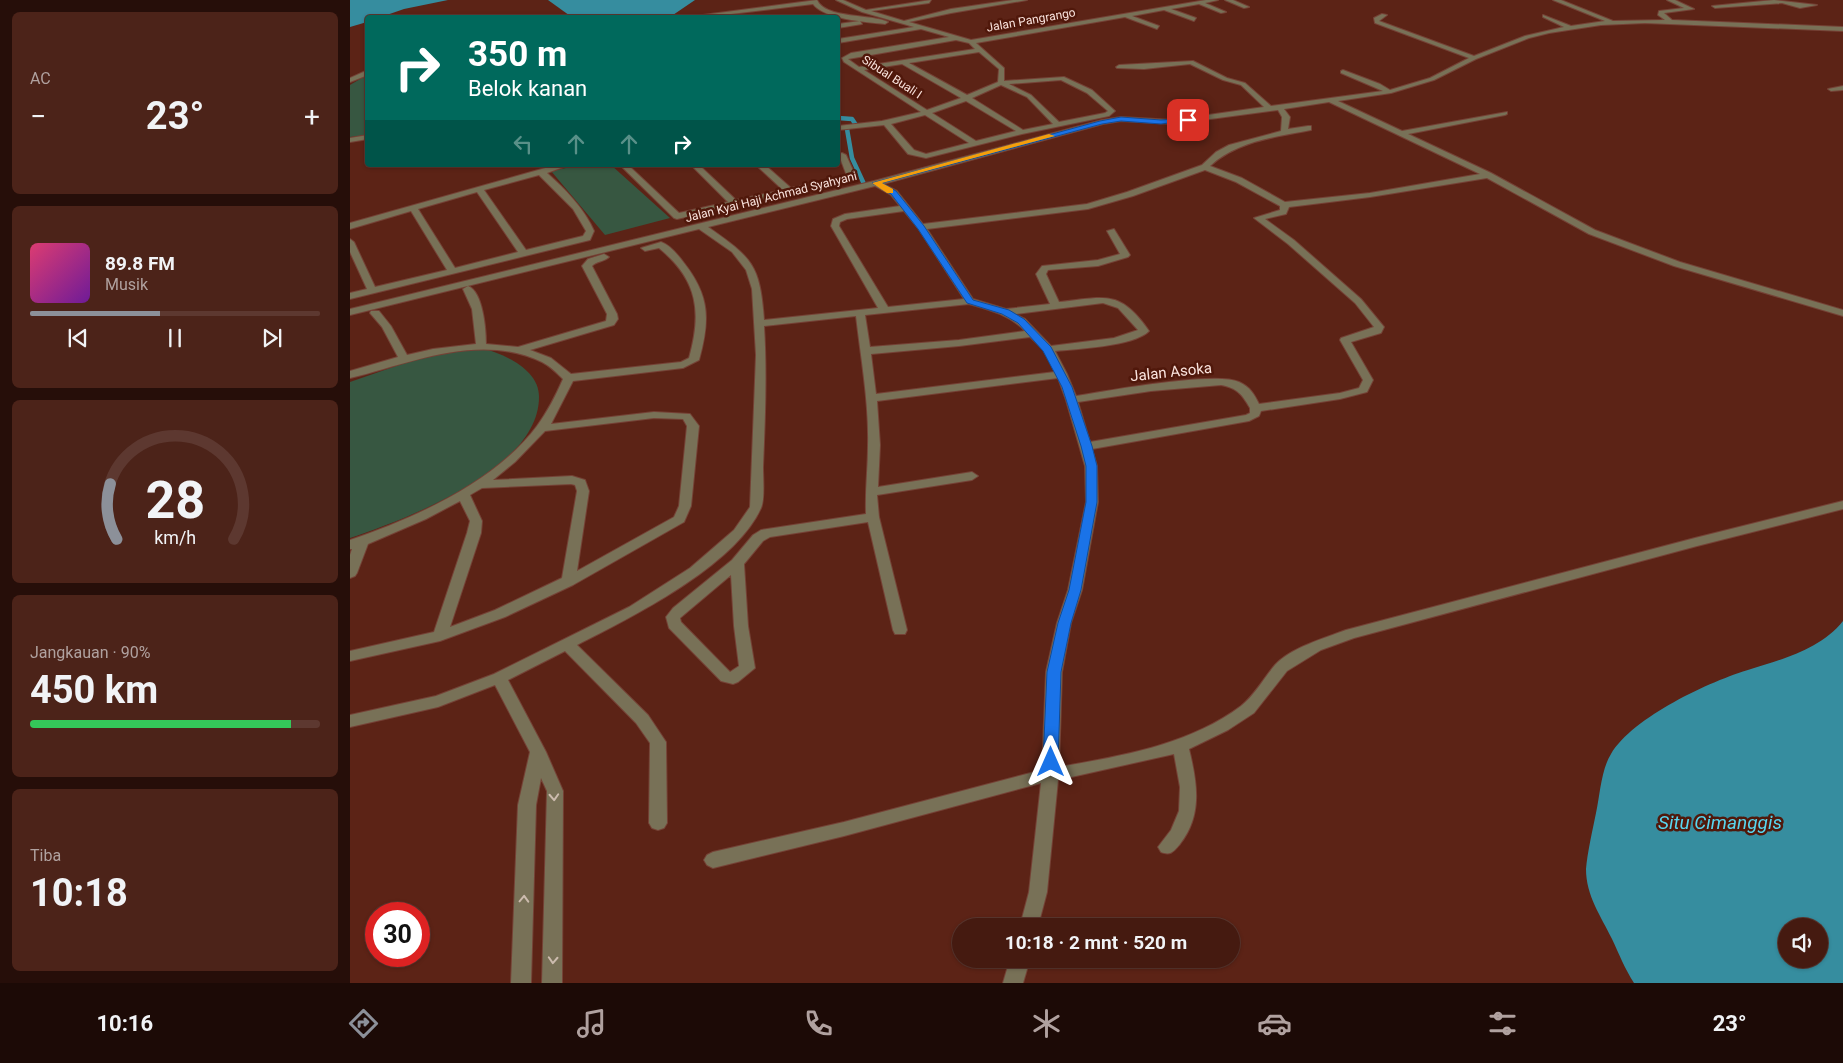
<!DOCTYPE html>
<html lang="id">
<head>
<meta charset="utf-8">
<style>
	body { margin:0; font-family:Roboto,sans-serif; background:#4c2319; color:#f1f3f6; height:100vh; display:flex; flex-direction:column; font-size:19px; white-space:nowrap }
	* { box-sizing:border-box; margin:0 }
	p { font-size:16px; color:#b0a19f }
	.icon { flex:none; width:28px; height:28px; fill:none; stroke:currentColor; stroke-width:2; stroke-linecap:round; stroke-linejoin:round }
	.map { position:relative; flex:1; overflow:hidden }
	.sheet { display:flex; flex-direction:column; gap:12px; padding:12px; background:#260e09; width:350px }
	.sheet>* { flex:none }
	.banner { position:absolute; left:15px; top:15px; width:475px; height:152px; border-radius:5px; box-shadow:0 1px 4px #0004,0 0 0 1px #5d3830; background:#00695c; color:#fff; overflow:hidden }
	.fabs { position:absolute; left:1428px; top:918px; display:grid; gap:10px }
	.fabs a { display:grid; place-items:center; width:50px; height:50px; border-radius:50%; background:#451a10; box-shadow:0 1px 4px #0004,0 0 0 1px #5d3830; font-size:25px }
	.speed { position:absolute; left:15px; top:902px; display:flex; gap:10px; font-size:25px; font-weight:700; text-align:center }
	.speed>* { display:grid; place-content:center; width:65px; height:65px; border-radius:50%; background:#451a10; box-shadow:0 1px 4px #0004,0 0 0 1px #5d3830; line-height:1 }
	.speed .limit { border:8px solid #d22; background:#fff; color:#111 }
	.pin { position:absolute; display:grid; place-items:center; width:42px; height:42px; color:#fff; margin:-21px; border-radius:10px; box-shadow:0 2px 8px #0006 }
	.me { position:absolute; width:55px; margin:-28px; rotate:0deg; stroke-linejoin:round; filter:drop-shadow(0 0 4px #0008) }
	.turn { display:flex; align-items:center; gap:18px; height:105px; padding:0 20px; font-size:22px }
	.turn .icon { width:65px; height:65px; stroke-width:2.5 }
	.turn b { display:block; font-size:35px; line-height:42px }
	.lanes { display:flex; align-items:center; height:48px; padding:0 20px; background:#0003; justify-content:center; gap:25px; direction:ltr }
	.lanes .off { opacity:.35 }
	.big { font-size:38px; font-weight:700; line-height:1.1 }
	.sheet .tile { flex:1; display:flex; flex-direction:column; justify-content:center; gap:8px; min-width:0; padding:0 18px; border-radius:8px; background:#4c2319 }
	.sheet .dial { align-items:center; gap:0 }
	.dial svg { height:130px; overflow:visible; fill:none; stroke:#5d3830; stroke-width:7; stroke-linecap:round; text-anchor:middle }
	.dial text { fill:#f1f3f6; stroke:none }
	.song { display:flex; align-items:center; gap:15px }
	.cover { width:60px; height:60px; border-radius:8px; background:linear-gradient(135deg,hsl(340 70% 55%),hsl(280 70% 35%)) }
	.played { height:5px; border-radius:2px; background:linear-gradient(90deg,#8c9099 45%,#5d3830 45%) }
	.keys { display:flex; justify-content:space-around; direction:ltr }
	.heat { display:flex; justify-content:space-between; align-items:center; font-size:28px; direction:ltr }
	.charge { height:8px; border-radius:4px; background:linear-gradient(90deg,#34c759 90%,#5d3830 0) }
	.trip { position:absolute; left:602px; top:918px; width:288px; height:50px; border-radius:25px; background:#451a10; box-shadow:0 1px 4px #0004,0 0 0 1px #5d3830; font-weight:700; line-height:50px; text-align:center }
	.tabs { display:flex; height:80px; justify-content:space-around; align-items:center; background:#1c0a06; color:#b0a19f }
	.tabs .icon { width:35px; height:35px }
	.tabs .current { color:#8c9099 }
	.tabs b { font-size:22px; color:#f1f3f6 }
	main { display:flex; flex:1; min-height:0 }
	.map>svg:first-child { display:block }
</style>
</head>
<body>
<main>
<section class="sheet">
<div class="tile"><p>AC</p>
<div class="heat"><a>−</a><b class="big">23°</b><a>+</a></div>
</div>
<div class="tile">
<div class="song"><i class="cover"></i><div><b>89.8 FM</b><p>Musik</p></div></div>
<div class="played"></div>
<div class="keys"><svg class="icon" aria-label="previous" viewBox="0 0 24 24"><path d="M18 5L8 12l10 7zM5 5v14"/></svg><svg class="icon" aria-label="pause" viewBox="0 0 24 24"><path d="M8 5v14M16 5v14"/></svg><svg class="icon" aria-label="next" viewBox="0 0 24 24"><path d="M6 5l10 7-10 7zM19 5v14"/></svg></div>
</div>
<div class="tile dial"><svg viewBox="0 0 100 80">
<path d="M14 69A42 42 0 1 1 86 69"/>
<path d="M14 69A42 42 0 0 1 10 35" stroke="#8c9099"/>
<text x="50" y="56" font-size="32" font-weight="700">28</text>
<text x="50" y="72" font-size="11">km/h</text>
</svg></div>
<div class="tile"><p>Jangkauan · 90%</p><b class="big">450 km</b><div class="charge"></div></div>
<div class="tile"><p>Tiba</p><b class="big">10:18</b></div>
</section>
<div class="map">
<svg width="1493" height="983" viewBox="0 0 1493 983">
	<rect width="100%" height="100%" fill="#5c2316"/>
	<g fill="#375741">
		<path d="M17,75V135L0,137V85Z"/>
		<path d="M231,165H261L320,218L255,235L201,171Z"/>
		<path d="M133,348C155,355 189,369 189,397C189,470 56,519 0,538V382L72,357Z"/>
	</g>
	<g fill="#368d9f" fill-rule="evenodd">
		<path d="M0,0H98L54,9L31,17L18,18L17,22L0,27Z"/>
		<path d="M198,0H345L320,17L223,18Z"/>
		<path d="M1493,621V983H1284C1275,969 1269,954 1262,939C1251,916 1236,896 1236,869C1237,854 1243,828 1246,813C1250,795 1251,770 1261,754C1283,717 1360,681 1401,669C1433,659 1471,649 1493,621ZM1436,926H1469V959H1436Z"/>
	</g>
	<g fill="none" stroke-linecap="round" stroke-linejoin="round">
		<g stroke="#368d9f" stroke-width="4.5">
			<path d="M488,118L502,119L506,125"/>
			<path d="M497,129L502,158L514,184"/>
		</g>
		<defs>
			<g id="minor">
				<path d="M467,0C475,19 523,14 538,22L535,24C516,22 474,19 463,4L356,17L353,15Z"/>
				<path d="M486,0H493L516,10L581,0L579,3L521,11L554,21L601,9L663,0H677L601,13L559,22L621,40L856,0H868L855,3L876,12L871,13L849,4L821,9L846,18L844,21L814,10L782,16L809,26L807,29L775,17L626,43L654,68V81L714,77L742,90L765,111L759,116L672,134L576,158L558,154L534,125L488,130V126L532,121L571,112L494,62L492,58L501,53L599,37L571,29L488,43V39L564,27L512,12ZM606,40L619,43L625,49L509,67L498,59ZM629,52L649,69L648,82L617,95L559,63ZM552,64L611,98L577,110L514,70ZM711,80L737,93L758,111L755,113L709,122L681,95L659,84ZM651,85L677,97L703,124L673,130L622,98ZM616,101L666,131L626,141L582,113ZM575,115L619,143L576,154L564,150L541,124Z"/>
				<path d="M875,0H883L899,7L894,8Z"/>
				<path d="M1203,0H1211L1263,21L1315,20L1308,15L1309,11L1334,8L1317,0H1325L1344,9L1314,13L1322,20L1493,27V31L1295,23L1251,25L1199,33L1179,38L1126,59L1084,80L1041,93L988,101L1052,131L1157,112V114L1155,115L1058,134L1141,173L1245,230L1330,262L1493,310V316L1324,266L1239,234L1137,178L1020,197L939,207L936,214L915,219L944,240L1011,299L1034,327L1031,333L1001,342L1023,380L1017,392L990,399L911,411L909,416L899,421L742,449L747,466L748,502L732,590L721,623L712,672L709,767C771,756 839,745 891,706C904,696 914,678 925,665C940,648 975,638 996,630L1345,538L1493,501V509L1347,546L1004,638L971,650L937,671L904,713L878,730L839,749C847,782 853,815 830,844C824,851 821,856 811,852L808,847L821,830L829,811L830,787L824,754L708,780L697,892L688,926H670L679,892L691,783L494,836L363,868L357,865L354,860L357,855L363,852L494,822L692,770L696,672L707,623L718,590L736,502L735,466L716,400L708,378L527,401L530,445L528,487L622,472L628,476L622,480L527,495L529,517L557,630L555,634H545L543,630L518,522L420,537L413,541L394,564L398,626L405,668L388,682L383,684L371,681L319,628L316,617L323,608L382,560L403,535L411,530L516,514C515,491 518,469 518,445C519,402 511,359 506,316L414,326C417,373 415,420 413,467C413,477 415,500 411,508C385,566 282,617 227,645L298,715L316,742L317,823L314,828L308,830L302,828L299,823L300,743L286,723L215,651L158,680L196,752L213,791L212,983H192L197,791L191,778L186,805L181,983H161L168,805L180,752L145,685L88,707L0,727V715L86,696L144,674L279,607L340,568L384,530L400,507L406,355L402,289L396,270L382,252L349,229L0,315V309L524,181L752,120L771,117L823,120L914,107L891,85L873,80L840,64L794,69L767,68L766,67L769,65L843,61L877,78L895,83L921,106L1033,91L991,73V71L993,70L1030,84L1040,90L1080,78L1119,58L1025,23L1024,18L1032,14L1037,15L1029,21L1124,56L1175,36L1214,27L1193,17V15L1221,26L1255,21ZM979,102L1130,174L1020,193L935,202L892,178L860,166C887,141 926,137 961,130V126H958L938,129L940,117L934,109ZM928,110L932,117L931,131L879,145L866,152L852,165L777,192L737,204L573,224L547,191L533,184L753,124L771,121L823,124ZM855,170L886,182L930,206V210L904,218L938,244L1005,303L1024,327L991,338L990,340L1013,380L1009,388L990,393L909,404C904,394 900,387 889,382C865,371 757,391 726,396L717,374L705,351C726,349 785,346 799,331C770,289 755,297 709,302L696,274L698,270L748,266L778,257L780,255L764,229L757,231L770,254L748,260L692,266L686,274L700,304L656,309L623,299L577,229L738,209L783,196ZM525,186L541,195L550,206L495,214L483,219L481,226L528,308L414,320C410,264 402,258 358,227ZM554,211L568,228L614,299L538,307L489,226L490,222L497,219ZM753,303L768,308L788,330L764,338L701,346L675,319L665,314ZM619,304C640,310 660,315 675,331L609,340L520,347L515,315ZM680,337L694,350L705,372L526,394L521,354L609,346ZM871,385C887,388 892,394 900,408V413L896,415L740,442L728,402L801,391ZM381,575L384,626L389,666L380,672L331,622L330,618Z"/>
				<path d="M1424,0L1467,5L1450,8L1432,3L1365,8L1362,6Z"/>
				<path d="M510,21L512,24L488,28V24Z"/>
				<path d="M18,70V75L0,82V78Z"/>
				<path d="M1493,86V90L1481,91L1478,89Z"/>
				<path d="M18,135V139L0,142V138Z"/>
				<path d="M492,153L496,155L506,177L505,179L327,219L324,218L270,165H278L329,213L378,202L341,165H349L386,200L433,190L406,165H415L441,188L497,176L490,158H488V154Z"/>
				<path d="M206,165H219L197,173C215,189 234,208 244,231L240,240L0,299V293L17,289L0,252V239L4,242L25,287L97,270L61,211L0,229V223ZM189,175L223,209L236,231L233,236L176,250L134,190ZM127,192L168,252L105,268L68,209Z"/>
				<path d="M311,242C320,245 328,255 334,263C360,296 360,320 349,360L333,368L223,381L201,424L304,412L340,414L349,426L341,506L334,522L223,585L155,617L90,641L0,661V651L84,632L117,533L120,521L110,501L76,519L18,544L7,573L5,576L0,578V555L2,549H0V540C65,518 145,482 187,426C198,411 206,395 213,379C207,373 200,366 192,362C129,332 62,363 0,378V371L48,357L32,327L20,313L21,311H29L41,326L57,355L83,349L126,344L122,309L113,289L118,286C133,292 136,329 136,344L168,347L256,321L257,314L232,266L238,259L254,254L259,257C254,262 246,261 242,266L267,314L268,319L264,325L180,350L201,358L221,374L331,362L339,358C352,312 348,280 309,248L295,251L291,248ZM304,418L333,419L337,426L329,506L324,517L227,571L239,491L235,480L222,476L143,480L165,462L195,431ZM221,484L225,485L227,491L212,578L145,610L100,627L131,533L132,521L120,495L132,488Z"/>
				<path d="M660,959H680L673,983H653Z"/>
			</g>
		</defs>
		<use href="#minor" stroke="#754236" stroke-width="2"/>
		<use href="#minor" fill="#787157" fill-rule="evenodd"/>
	</g>
	<defs><path id="oneway-chevron" d="M-2-3.5L2.5 0L-2 3.5" fill="none" stroke-width="1.6" stroke-linecap="round" stroke-linejoin="round" transform="scale(1.25)"/></defs>
	<g stroke="#ccbbae">
		<use href="#oneway-chevron" transform="translate(204 797) rotate(87)"/>
		<use href="#oneway-chevron" transform="translate(174 899) rotate(-88)"/>
		<use href="#oneway-chevron" transform="translate(203 960) rotate(93)"/>
	</g>
	<path fill="#1a73e8" stroke="#114b97" d="M771,117L811,120L838,118L842,120L811,124L771,121L752,124L532,183L546,191L574,226L623,300L659,310L674,319L701,347L722,387L742,446L747,466V502L731,590L721,623L711,672L708,762L706,766L701,767L695,766L693,762L697,672L708,623L719,590L736,502V466L731,446L712,387L693,351L668,323L652,314L617,303L568,229L541,194L522,183L750,121Z"/>
	<path fill="#f59e0b" d="M699,134L705,136L532,183L543,189V193H537L522,183Z"/>
	<g text-anchor="middle" stroke-width="5" stroke-linejoin="round" paint-order="stroke">
		<g font-size="12" fill="#fae3dd" stroke="#50180b">
			<text transform="translate(681 20) rotate(-10)" y="4">Jalan Pangrango</text>
			<text transform="translate(542 77) rotate(33)" y="4">Sibual Buali I</text>
			<text transform="translate(421 197) rotate(-14)" y="4">Jalan Kyai Haji Achmad Syahyani</text>
		</g>
		<g font-size="15" fill="#fae3dd" stroke="#50180b">
			<text transform="translate(821 372) rotate(-6)" y="5">Jalan Asoka</text>
		</g>
		<g font-size="19" font-style="italic" fill="#58d6f0" stroke="#50180b">
			<text x="1370" y="829">Situ Cimanggis</text>
		</g>
	</g>
</svg>
<div class="fabs">
<a><svg class="icon" aria-label="sound" viewBox="0 0 24 24"><path d="M4 9h4l5-4v14l-5-4H4zM17 9q2 3 0 6"/></svg></a>
</div>
<div class="speed"><div class="limit">30</div></div>
<div class="pin" style="left:838px;top:120px;background:#d93025"><svg class="icon" aria-label="arrive" viewBox="0 0 24 24"><path d="M6 21V4h12l-3 4 3 4H6"/></svg></div>
<svg class="me" style="left:701px;top:762px" viewBox="-20 -20 40 40"><path d="M0-17L14 15 0 8-14 15z" fill="#1a73e8" stroke="#fff" stroke-width="4"/></svg>
<div class="trip">10:18 · 2 mnt · 520 m</div>
<div class="banner">
<div class="turn"><svg class="icon" aria-label="right" viewBox="0 0 24 24"><path d="M7 20v-9h11M14 6l5 5-5 5"/></svg><div><b>350 m</b>Belok kanan</div></div>
<div class="lanes"><svg class="icon off" aria-label="left" viewBox="0 0 24 24"><path d="M17 20v-9H6M10 6l-5 5 5 5"/></svg><svg class="icon off" aria-label="ahead" viewBox="0 0 24 24"><path d="M12 20V5M6 11l6-6 6 6"/></svg><svg class="icon off" aria-label="ahead" viewBox="0 0 24 24"><path d="M12 20V5M6 11l6-6 6 6"/></svg><svg class="icon" aria-label="right" viewBox="0 0 24 24"><path d="M7 20v-9h11M14 6l5 5-5 5"/></svg></div>
</div>
</div>
</main>
<nav class="tabs">
<b>10:16</b>
<svg class="icon current" aria-label="directions" viewBox="0 0 24 24"><path d="M12 3l9 9-9 9-9-9zM9 14v-3h6M13 9l2 2-2 2"/></svg>
<svg class="icon" aria-label="music" viewBox="0 0 24 24"><path d="M9 18V5l10-2v13"/><circle cx="6" cy="18" r="3"/><circle cx="16" cy="16" r="3"/></svg>
<svg class="icon" aria-label="phone" viewBox="0 0 24 24"><path d="M5 4h4l2 5-3 2q2 4 5 5l2-3 5 2v4C11 20 4 13 5 4z"/></svg>
<svg class="icon" aria-label="climate" viewBox="0 0 24 24"><path d="M12 3v18M4 7l16 10M4 17L20 7"/></svg>
<svg class="icon" aria-label="car" viewBox="0 0 24 24"><path d="M5 17H2v-5l4-1 3-4h7l3 4 3 1v5h-3M9 17h6M6 11h13"/><circle cx="7" cy="17" r="2"/><circle cx="17" cy="17" r="2"/></svg>
<svg class="icon" aria-label="filters" viewBox="0 0 24 24"><path d="M4 7h16M4 17h16"/><circle cx="9" cy="7" r="2"/><circle cx="15" cy="17" r="2"/></svg>
<b>23°</b>
</nav>
</body>
</html>
